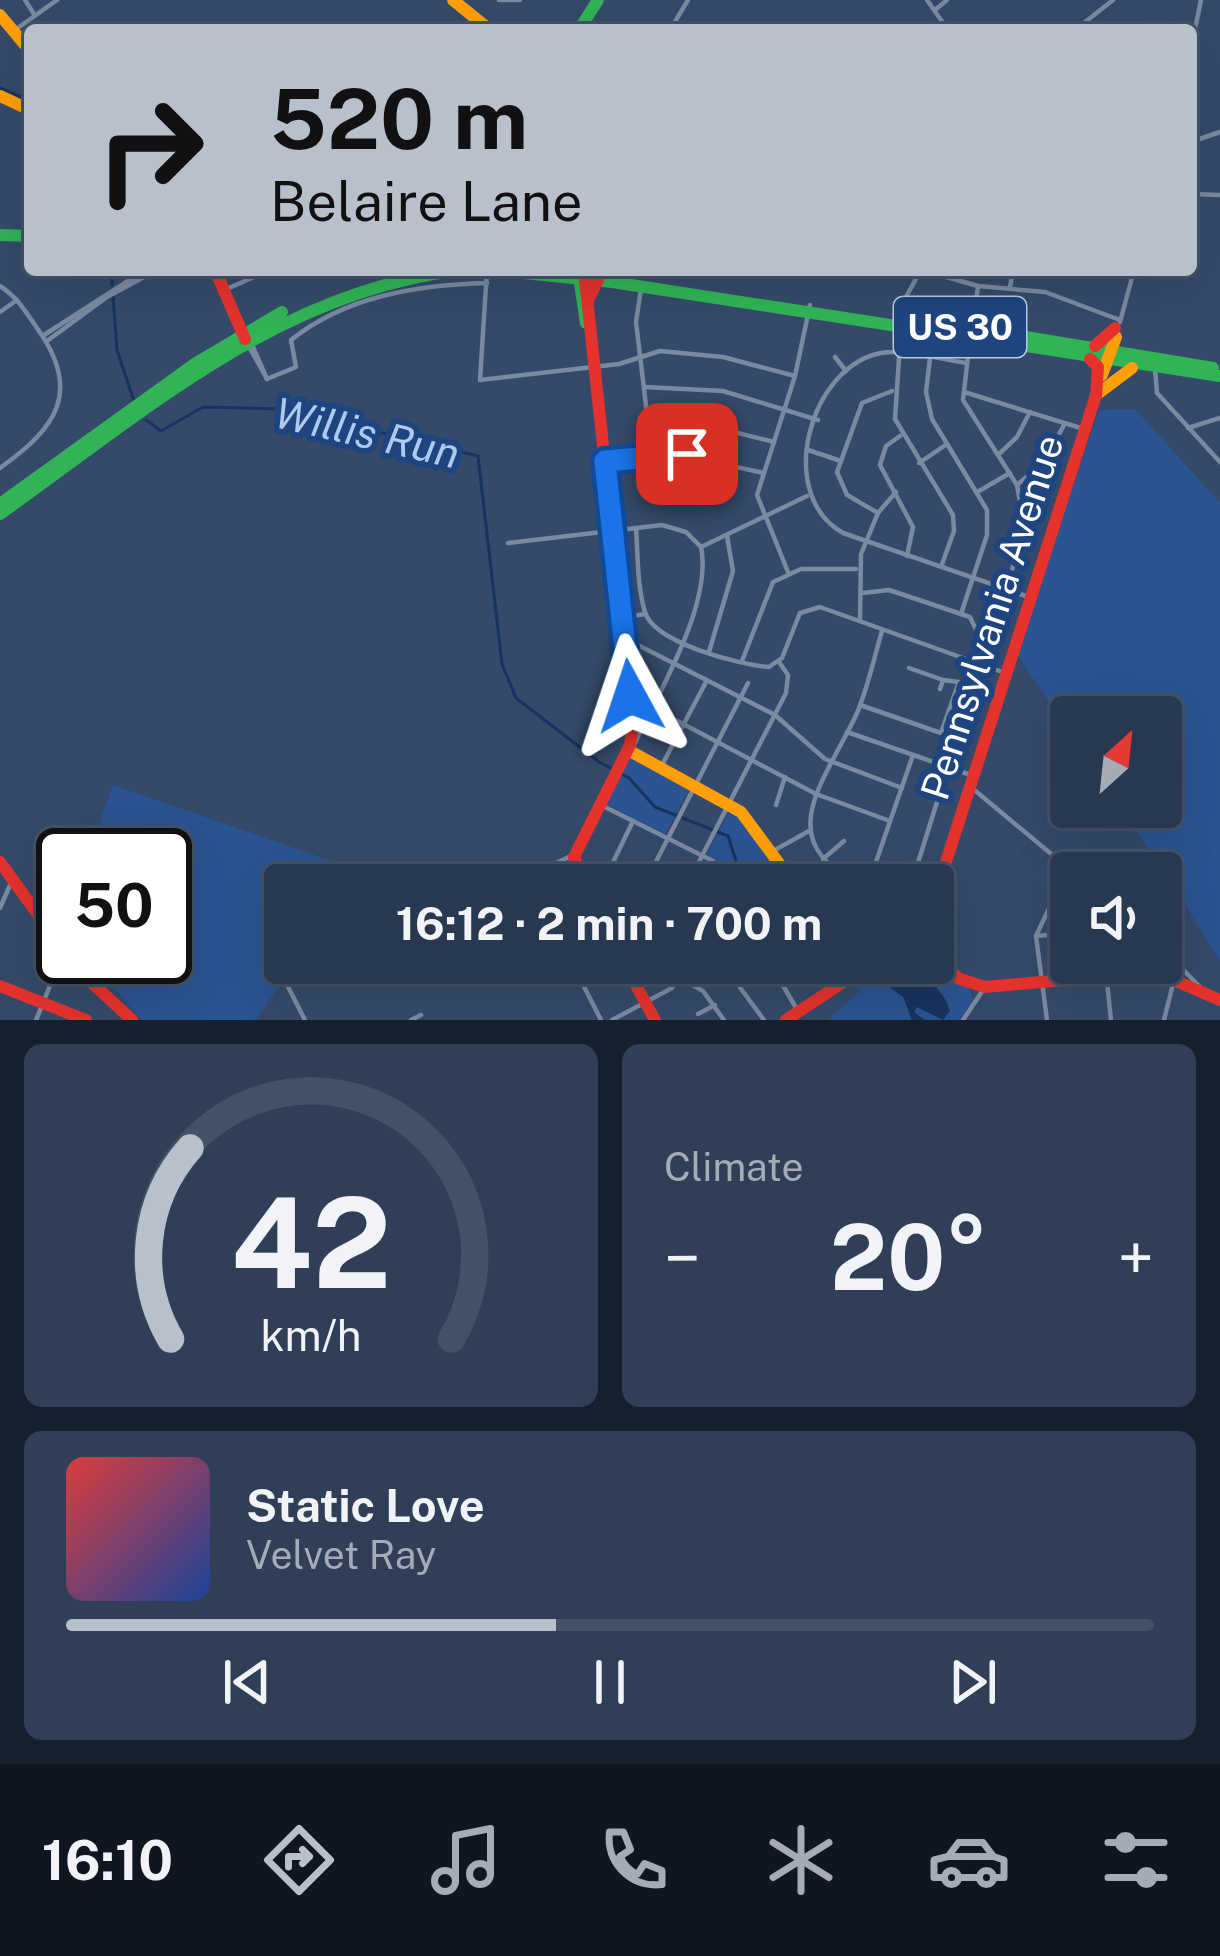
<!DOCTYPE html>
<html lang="en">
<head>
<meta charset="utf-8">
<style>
	body { margin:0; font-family:"Public Sans",sans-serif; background:#303f57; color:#f1f3f6; height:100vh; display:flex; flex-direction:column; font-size:45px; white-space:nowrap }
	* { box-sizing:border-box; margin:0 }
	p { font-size:39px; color:#a5acb7 }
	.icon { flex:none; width:66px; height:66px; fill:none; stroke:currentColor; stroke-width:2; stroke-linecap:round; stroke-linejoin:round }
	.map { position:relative; height:1020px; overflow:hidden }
	.drawer { display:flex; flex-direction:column; gap:24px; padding:24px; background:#161f2c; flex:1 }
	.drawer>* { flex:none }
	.banner { position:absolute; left:24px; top:24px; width:1173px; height:252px; border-radius:12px; box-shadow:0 12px 48px #0002,0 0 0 3px #445267; background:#b8c0cb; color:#111; overflow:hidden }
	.needle { width:78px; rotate:27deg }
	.buttons { position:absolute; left:1050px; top:696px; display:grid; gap:24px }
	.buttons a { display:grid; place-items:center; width:132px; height:132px; border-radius:12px; background:#283850; box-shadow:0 12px 48px #0002,0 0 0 3px #445267; font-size:60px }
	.speed { position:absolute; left:36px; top:828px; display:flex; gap:24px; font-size:60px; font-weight:700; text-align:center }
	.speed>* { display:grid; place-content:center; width:156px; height:156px; border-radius:50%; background:#283850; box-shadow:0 12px 48px #0002,0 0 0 3px #445267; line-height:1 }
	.speed .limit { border:6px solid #111; border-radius:18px; background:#fff; color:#111 }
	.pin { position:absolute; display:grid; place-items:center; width:102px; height:102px; color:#fff; margin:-51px; border-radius:24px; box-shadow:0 6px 18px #0006 }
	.me { position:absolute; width:132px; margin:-66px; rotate:355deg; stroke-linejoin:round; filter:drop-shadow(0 0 9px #0008) }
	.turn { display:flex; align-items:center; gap:42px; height:252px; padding:0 48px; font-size:54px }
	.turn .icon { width:156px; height:156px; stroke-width:2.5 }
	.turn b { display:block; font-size:84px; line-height:102px }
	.big { font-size:90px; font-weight:700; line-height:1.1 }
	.drawer .widget { flex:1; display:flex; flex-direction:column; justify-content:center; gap:18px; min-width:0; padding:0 42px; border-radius:18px; background:#303f57 }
	.drawer .dial { align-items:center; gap:0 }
	.dial svg { height:312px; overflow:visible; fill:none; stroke:#445267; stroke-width:7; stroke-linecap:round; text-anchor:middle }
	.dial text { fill:#f1f3f6; stroke:none }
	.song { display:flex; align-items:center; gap:36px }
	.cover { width:144px; height:144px; border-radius:18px; background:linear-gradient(135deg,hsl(0 70% 55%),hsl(220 70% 35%)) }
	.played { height:12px; border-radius:6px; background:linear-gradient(90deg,#b8c0cb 45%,#445267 45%) }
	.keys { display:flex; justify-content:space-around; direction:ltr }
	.heat { display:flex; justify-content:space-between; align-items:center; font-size:66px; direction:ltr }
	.drawer .tiles { flex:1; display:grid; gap:24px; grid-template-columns:1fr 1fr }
	.widget:last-child { grid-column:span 2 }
	.trip { position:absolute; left:264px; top:864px; width:690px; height:120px; border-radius:12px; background:#283850; box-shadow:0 12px 48px #0002,0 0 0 3px #445267; font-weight:700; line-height:120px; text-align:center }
	.tabs { display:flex; height:192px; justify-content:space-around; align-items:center; background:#101620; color:#a5acb7 }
	.tabs .icon { width:84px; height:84px }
	.tabs .on { color:#b8c0cb }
	.tabs b { font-size:54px; color:#f1f3f6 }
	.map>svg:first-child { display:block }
</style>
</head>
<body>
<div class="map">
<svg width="1220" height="1020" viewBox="0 0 1220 1020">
	<rect width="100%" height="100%" fill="#354a6a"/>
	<g fill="#2a5492">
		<path d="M1135,409L1220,503V961L1177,892L1161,884V873H1144L1152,855L1120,807H1161V717H1071V734L1016,653L1099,410Z"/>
		<path d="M630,755L691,785L665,834L604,803Z"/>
		<path d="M113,785L384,879L383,885H285V963H368L364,987L291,969L256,1020H142L87,957H165V855H88Z"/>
		<path d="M731,808L791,885H729L717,861L707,855Z"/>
		<path d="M879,963C908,963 970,964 973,1001L959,1020H828L861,990L853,977Z"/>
	</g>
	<path fill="#183360" d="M893,965C915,962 945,990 950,1011L943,1020L917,1007L914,1012L925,1020H912L903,997L880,980Z"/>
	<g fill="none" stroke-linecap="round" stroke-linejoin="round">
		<g stroke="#183360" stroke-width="3">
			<path d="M0,88L30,101"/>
			<path d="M111,270L112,285"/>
			<path d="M113,297L117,350L134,401"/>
			<path d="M146,420L161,431L203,407L282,409L478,456L502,664L516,698L599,762L629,778L655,807L728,836L744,885"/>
			<path d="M844,963L881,977"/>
		</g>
		<g stroke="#7a8aa0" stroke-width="4.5">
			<path d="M25,0L34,14"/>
			<path d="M499,0H520"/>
			<path d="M927,0L948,30"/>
			<path d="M935,10L947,0"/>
			<path d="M15,30L57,0"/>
			<path d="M670,30L688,0"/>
			<path d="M1075,30L1113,0"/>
			<path d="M1191,49L1201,0"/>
			<path d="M1191,142L1220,132"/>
			<path d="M1191,194L1220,195"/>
			<path d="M487,270L480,380L619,364L660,351L723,357L795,376"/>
			<path d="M922,270L978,286L1045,292L1120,320"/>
			<path d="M0,286C16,296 26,312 37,328C83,392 56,428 0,468"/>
			<path d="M1010,287L1013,270"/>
			<path d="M229,288L270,270"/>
			<path d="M641,289L636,322L652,456"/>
			<path d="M0,312L17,300"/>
			<path d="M902,319L907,295L921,270"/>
			<path d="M1120,322L1134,270"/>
			<path d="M901,328L895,419L953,515L954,531L941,567"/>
			<path d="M971,329L978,287"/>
			<path d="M44,335L145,270"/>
			<path d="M970,339L963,400L1017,485L1024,523L1007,590"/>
			<path d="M250,340L267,379"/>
			<path d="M47,341L107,297L157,270"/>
			<path d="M248,345L267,379"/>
			<path d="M835,357L846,371"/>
			<path d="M930,358L926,392L932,419L987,510V535L961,614"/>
			<path d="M966,363C940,359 907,349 881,353C810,366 774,494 843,533L1029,597"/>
			<path d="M1155,369L1157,393L1220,462"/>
			<path d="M267,379L296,367L291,340C346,296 417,285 487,283"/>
			<path d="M644,387L723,391L818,420"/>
			<path d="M964,392L1084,429"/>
			<path d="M651,421H690L774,442"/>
			<path d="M1188,428L1220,418"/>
			<path d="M900,436L886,446L880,465L913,527L907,556"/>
			<path d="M808,450L841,461"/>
			<path d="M998,455L1017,437L1030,412"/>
			<path d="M605,461L672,453L764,473"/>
			<path d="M919,463L947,444"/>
			<path d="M1017,485L1044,462L1064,425"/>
			<path d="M979,491L1010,473"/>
			<path d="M878,513L847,495L837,472L862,403L892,391"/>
			<path d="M636,528C638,555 637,586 645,612C654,643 740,665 769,667L782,658L800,613L820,607L1005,673"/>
			<path d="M508,543L662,525L686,532L701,547C713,604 657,696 633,747"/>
			<path d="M701,547L807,496"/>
			<path d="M788,572L757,495L795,376L810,305"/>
			<path d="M863,593L889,590L970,617L979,636L973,660"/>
			<path d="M622,618L645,614"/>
			<path d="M860,620L861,554L878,513L896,492"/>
			<path d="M626,639L775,715L825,759L902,788"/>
			<path d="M709,652L733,571L727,536"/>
			<path d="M742,661L773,582L801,569H856"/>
			<path d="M909,668L943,680L940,689"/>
			<path d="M630,696L816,794L890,821"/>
			<path d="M860,705L941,733L959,682L943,680"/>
			<path d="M847,732L971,775"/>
			<path d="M661,767L706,682"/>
			<path d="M972,788L1074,873"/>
			<path d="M776,805L785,777"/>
			<path d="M603,806L713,861L726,885"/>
			<path d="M773,851L809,831"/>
			<path d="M823,859L844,841"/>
			<path d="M510,885L575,854"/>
			<path d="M602,885L633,821"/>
			<path d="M644,885L748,683"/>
			<path d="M687,885L786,693L788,675L779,662"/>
			<path d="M863,885C766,842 827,779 857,713C868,687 874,658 882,631"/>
			<path d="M868,885L913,755"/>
			<path d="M911,885L948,767"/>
			<path d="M0,908L10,885"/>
			<path d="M1036,936L1071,933"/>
			<path d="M1161,947L1201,988"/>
			<path d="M572,963L601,1020"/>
			<path d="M722,963L764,1020"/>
			<path d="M770,963L799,1013"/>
			<path d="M829,963L851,974"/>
			<path d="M1105,963L1111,1020"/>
			<path d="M284,979L305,1020"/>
			<path d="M682,979L703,991L724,1020"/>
			<path d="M636,985L647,963"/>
			<path d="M698,1014L715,1005"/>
			<path d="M36,1020L61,959"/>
			<path d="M411,1020L421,1015"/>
			<path d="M612,1020L672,988L690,963"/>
			<path d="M963,1020L983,990"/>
			<path d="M1047,1020L1036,936L1068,868"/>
			<path d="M1164,1020L1175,976"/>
		</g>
		<g stroke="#30b455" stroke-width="12">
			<path d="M579,30L598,0"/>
			<path d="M0,235L30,236"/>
			<path d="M493,270L612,282L1220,376"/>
			<path d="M578,270L586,323"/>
			<path d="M996,332L1213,368"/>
			<path d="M0,504L193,365L282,312"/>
			<path d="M0,514C144,412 280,290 462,270"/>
		</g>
		<g stroke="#ff9f0a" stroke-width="12">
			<path d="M453,0L490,30"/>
			<path d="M0,15L30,51"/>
			<path d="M0,96L30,110"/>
			<path d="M1102,375L1116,337"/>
			<path d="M1096,395L1132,368"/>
			<path d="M628,750L741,812L795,885"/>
		</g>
		<g stroke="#e5322d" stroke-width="12">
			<path d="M215,270L245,339"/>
			<path d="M584,270L633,722L630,745L574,857L585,885"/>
			<path d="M588,300L598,280"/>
			<path d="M1095,346L1115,328"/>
			<path d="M1090,359L1098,367L1096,396"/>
			<path d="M0,862L63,949"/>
			<path d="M933,902L1096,395"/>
			<path d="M64,957L132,1020"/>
			<path d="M933,960L960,979L985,987L1155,972L1220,1000"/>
			<path d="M624,963L655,1020"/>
			<path d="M0,986L86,1020"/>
			<path d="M786,1020L872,963"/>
		</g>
	</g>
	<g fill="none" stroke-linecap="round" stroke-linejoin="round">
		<defs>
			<path id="route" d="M630,696L605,461L687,454"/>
		</defs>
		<use href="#route" stroke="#114b97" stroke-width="30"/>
		<use href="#route" stroke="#1a73e8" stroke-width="21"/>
	</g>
	<g text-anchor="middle" stroke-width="12" stroke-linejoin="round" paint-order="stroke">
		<rect fill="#1f4580" stroke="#bcc7d9" stroke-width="3" x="894" y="297" width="132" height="60" rx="9"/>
		<g font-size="36" font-weight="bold" fill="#fff">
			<text x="960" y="340">US 30</text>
		</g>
		<g font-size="39" fill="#fff" stroke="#1f4580">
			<text transform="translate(992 617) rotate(-72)" y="14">Pennsylvania Avenue</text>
		</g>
		<g font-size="42" font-style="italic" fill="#afcaf0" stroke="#1f4580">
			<text transform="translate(367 433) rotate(13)" y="15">Willis Run</text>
		</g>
	</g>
</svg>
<div class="buttons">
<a><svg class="needle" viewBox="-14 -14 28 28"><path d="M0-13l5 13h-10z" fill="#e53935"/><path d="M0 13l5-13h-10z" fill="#a5acb7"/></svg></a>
<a><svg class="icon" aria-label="sound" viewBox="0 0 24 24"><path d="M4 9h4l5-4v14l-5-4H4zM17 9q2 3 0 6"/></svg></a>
</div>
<div class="speed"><div class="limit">50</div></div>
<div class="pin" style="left:687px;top:454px;background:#d93025"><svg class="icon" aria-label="arrive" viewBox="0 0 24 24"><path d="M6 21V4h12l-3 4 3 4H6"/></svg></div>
<svg class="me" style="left:630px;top:696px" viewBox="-20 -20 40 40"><path d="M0-17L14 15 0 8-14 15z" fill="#1a73e8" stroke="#fff" stroke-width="4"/></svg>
<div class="trip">16:12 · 2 min · 700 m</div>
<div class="banner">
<div class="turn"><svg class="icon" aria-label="right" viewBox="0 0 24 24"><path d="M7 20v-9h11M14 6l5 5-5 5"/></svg><div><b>520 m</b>Belaire Lane</div></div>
</div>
</div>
<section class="drawer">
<div class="tiles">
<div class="widget dial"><svg viewBox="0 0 100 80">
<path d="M14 69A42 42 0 1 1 86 69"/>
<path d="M14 69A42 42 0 0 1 19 20" stroke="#b8c0cb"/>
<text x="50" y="56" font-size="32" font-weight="700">42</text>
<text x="50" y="72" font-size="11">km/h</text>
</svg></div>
<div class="widget"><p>Climate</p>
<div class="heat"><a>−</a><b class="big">20°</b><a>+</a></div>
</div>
<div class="widget">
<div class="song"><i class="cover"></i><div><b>Static Love</b><p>Velvet Ray</p></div></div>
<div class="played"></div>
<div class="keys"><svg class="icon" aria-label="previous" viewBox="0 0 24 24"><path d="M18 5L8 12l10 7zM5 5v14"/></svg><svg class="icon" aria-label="pause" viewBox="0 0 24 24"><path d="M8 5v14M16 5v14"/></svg><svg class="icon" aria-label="next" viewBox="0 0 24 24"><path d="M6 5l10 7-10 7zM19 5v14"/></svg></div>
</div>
</div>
</section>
<nav class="tabs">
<b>16:10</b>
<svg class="icon on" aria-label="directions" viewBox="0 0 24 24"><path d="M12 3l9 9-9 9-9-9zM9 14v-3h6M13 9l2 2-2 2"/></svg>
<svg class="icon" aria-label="music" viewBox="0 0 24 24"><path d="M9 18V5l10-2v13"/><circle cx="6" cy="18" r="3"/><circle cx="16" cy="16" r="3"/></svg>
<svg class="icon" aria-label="phone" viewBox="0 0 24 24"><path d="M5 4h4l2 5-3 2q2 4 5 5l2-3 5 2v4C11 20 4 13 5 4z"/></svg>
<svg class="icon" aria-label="climate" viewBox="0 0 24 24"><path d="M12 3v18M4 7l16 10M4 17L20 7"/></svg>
<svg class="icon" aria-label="car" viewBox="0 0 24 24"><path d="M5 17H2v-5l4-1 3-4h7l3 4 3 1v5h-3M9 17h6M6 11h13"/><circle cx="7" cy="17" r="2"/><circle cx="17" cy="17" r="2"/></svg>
<svg class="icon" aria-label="filters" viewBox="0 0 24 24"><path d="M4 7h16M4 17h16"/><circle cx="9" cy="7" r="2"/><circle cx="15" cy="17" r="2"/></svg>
</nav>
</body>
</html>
